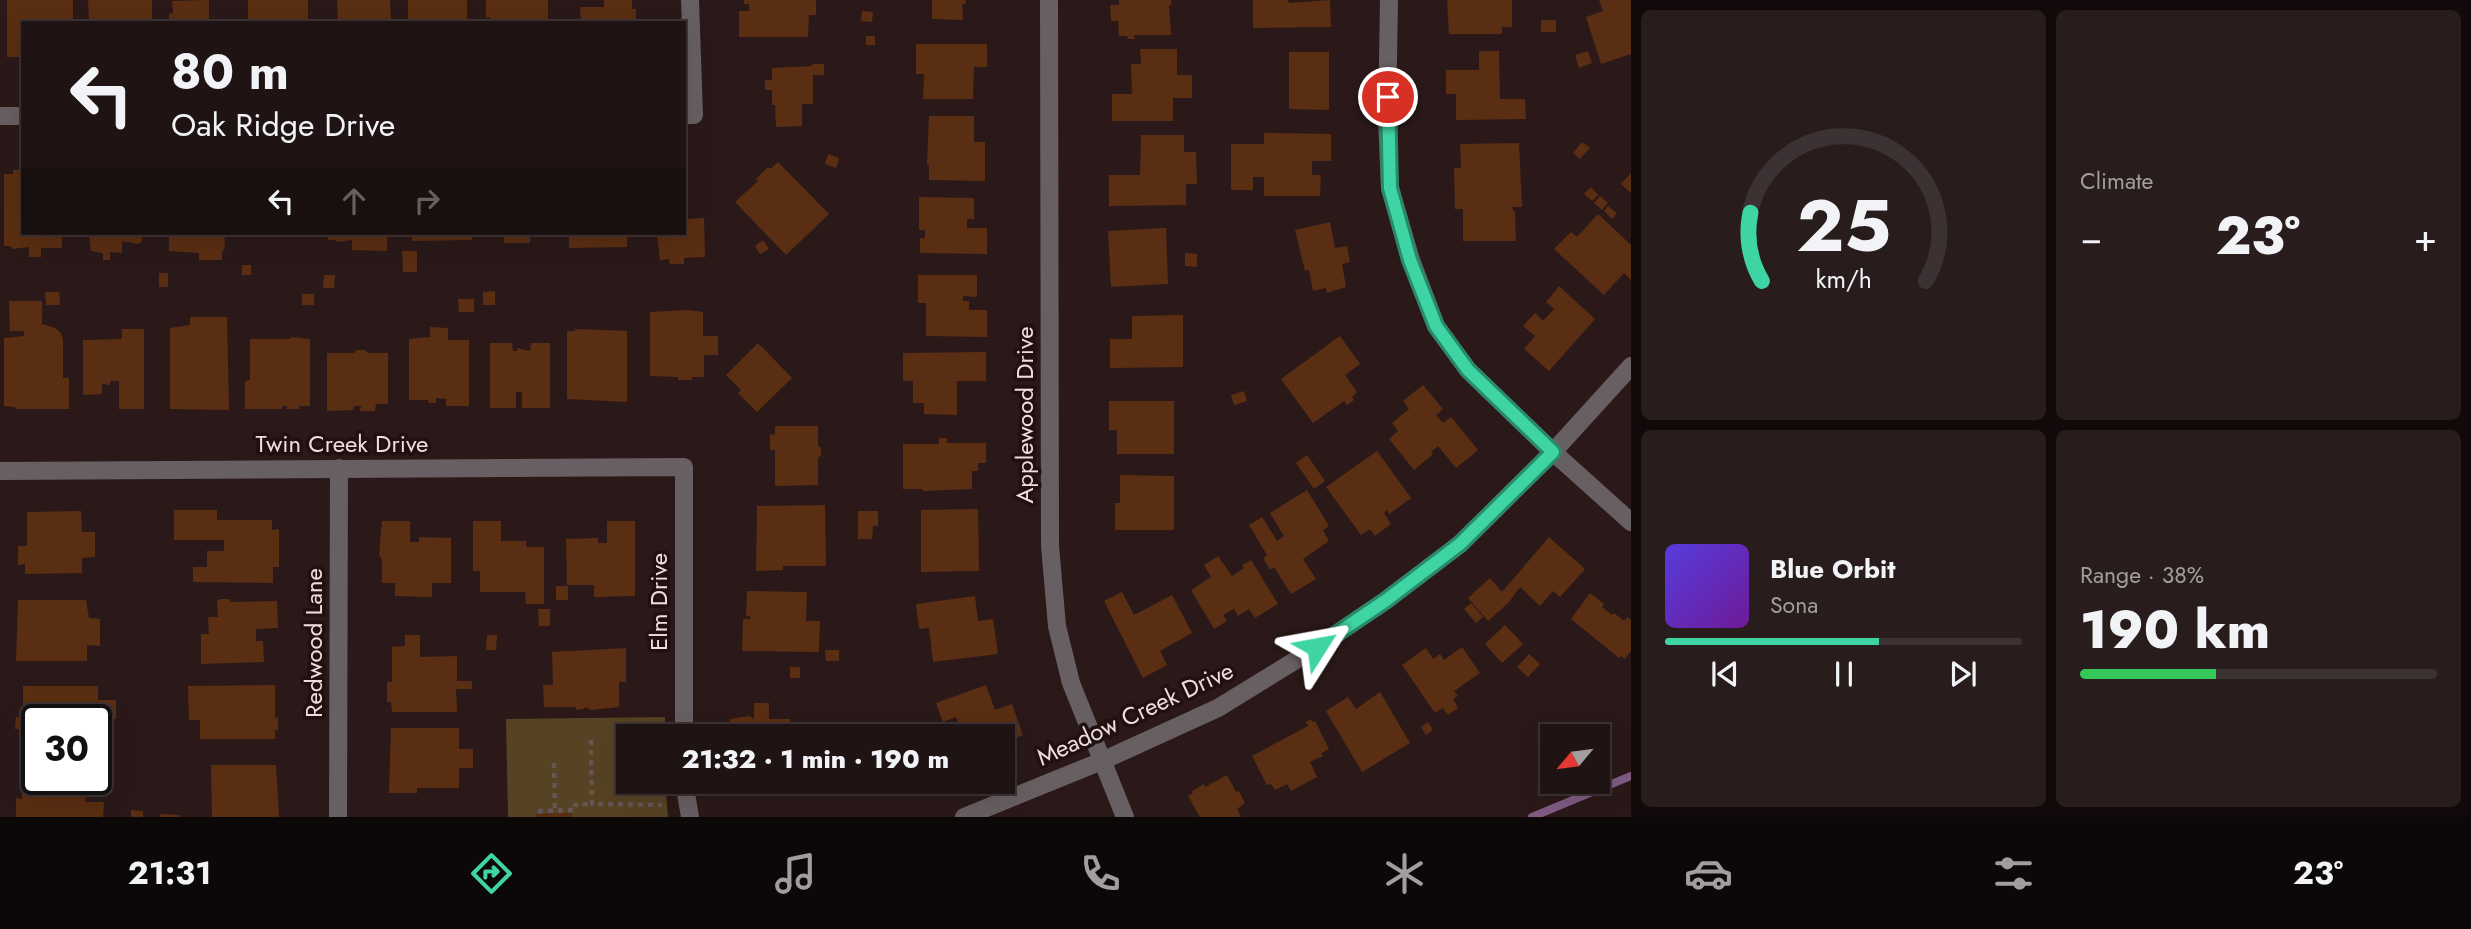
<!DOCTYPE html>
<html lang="en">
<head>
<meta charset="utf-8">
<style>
	body { margin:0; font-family:Jost,sans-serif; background:#281c1c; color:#f1f3f6; height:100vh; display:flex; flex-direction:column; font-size:26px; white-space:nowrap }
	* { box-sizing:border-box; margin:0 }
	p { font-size:23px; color:#a29ea0 }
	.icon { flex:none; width:38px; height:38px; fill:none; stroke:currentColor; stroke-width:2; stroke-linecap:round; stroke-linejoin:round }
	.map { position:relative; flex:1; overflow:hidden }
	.side { display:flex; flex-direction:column; gap:10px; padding:10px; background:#120a0a; width:840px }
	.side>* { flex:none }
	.guide { position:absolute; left:21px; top:21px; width:665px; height:214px; border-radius:0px; box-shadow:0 7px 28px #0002,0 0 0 2px #3d3233; background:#201313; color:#f1f3f6; overflow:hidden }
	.needle { width:46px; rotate:241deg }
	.tools { position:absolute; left:1540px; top:724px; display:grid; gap:14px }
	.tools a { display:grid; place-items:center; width:70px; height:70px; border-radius:0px; background:#201313; box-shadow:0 7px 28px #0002,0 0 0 2px #3d3233; font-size:35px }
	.speed { position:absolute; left:21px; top:704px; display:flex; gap:14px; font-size:35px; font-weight:700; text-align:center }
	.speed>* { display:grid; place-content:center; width:91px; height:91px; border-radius:50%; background:#201313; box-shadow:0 7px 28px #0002,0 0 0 2px #3d3233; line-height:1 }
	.speed .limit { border:4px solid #111; border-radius:10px; background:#fff; color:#111 }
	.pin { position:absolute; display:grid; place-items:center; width:60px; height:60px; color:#fff; margin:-30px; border:4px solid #fff; border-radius:50%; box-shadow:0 2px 7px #0007 }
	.me { position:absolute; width:77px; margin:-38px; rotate:56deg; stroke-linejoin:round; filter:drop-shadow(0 0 5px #0008) }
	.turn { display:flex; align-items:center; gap:24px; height:147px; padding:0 35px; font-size:32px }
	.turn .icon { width:91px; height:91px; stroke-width:2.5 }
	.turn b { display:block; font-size:49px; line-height:60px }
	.lanes { display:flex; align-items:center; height:66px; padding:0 35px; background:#0003; justify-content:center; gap:35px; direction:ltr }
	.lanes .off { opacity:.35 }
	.big { font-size:52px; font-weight:800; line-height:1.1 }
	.side .widget { flex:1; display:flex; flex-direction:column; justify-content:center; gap:10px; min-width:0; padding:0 24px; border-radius:10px; background:#281c1c }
	.side .dial { align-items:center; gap:0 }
	.dial svg { height:182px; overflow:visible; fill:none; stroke:#3d3233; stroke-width:7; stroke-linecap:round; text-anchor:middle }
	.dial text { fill:#f1f3f6; stroke:none }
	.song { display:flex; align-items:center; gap:21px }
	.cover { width:84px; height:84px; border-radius:10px; background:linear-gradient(135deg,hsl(250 70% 55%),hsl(280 70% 35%)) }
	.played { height:7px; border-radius:4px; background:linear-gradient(90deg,#3ed4a3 60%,#3d3233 60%) }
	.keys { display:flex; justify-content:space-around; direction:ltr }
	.heat { display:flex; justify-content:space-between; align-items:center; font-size:38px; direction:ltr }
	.charge { height:10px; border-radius:5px; background:linear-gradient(90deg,#34c759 38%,#3d3233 0) }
	.side .tiles { flex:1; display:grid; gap:10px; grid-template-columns:repeat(2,1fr) }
	.trip { position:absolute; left:616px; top:724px; width:399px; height:70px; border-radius:0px; background:#201313; box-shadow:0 7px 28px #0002,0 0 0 2px #3d3233; font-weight:800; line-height:70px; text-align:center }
	.menu { display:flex; height:112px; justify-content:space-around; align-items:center; background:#0d0808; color:#a29ea0 }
	.menu .icon { width:49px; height:49px }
	.menu .selected { color:#3ed4a3 }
	.menu b { font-size:32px; color:#f1f3f6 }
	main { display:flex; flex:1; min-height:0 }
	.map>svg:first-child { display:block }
</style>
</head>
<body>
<main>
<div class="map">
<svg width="1631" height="817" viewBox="0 0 1631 817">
	<rect width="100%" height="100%" fill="#2b1919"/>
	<path fill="#554323" d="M665,717V737H628V782H665L668,817H508L506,719Z"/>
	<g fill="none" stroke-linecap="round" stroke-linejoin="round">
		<path stroke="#805c84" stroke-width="8" d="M1532,817L1631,776"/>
	</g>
	<g fill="#5a2e12">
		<path d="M7,0H73V23H23V57H7Z"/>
		<path d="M88,0H152V23H89Z"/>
		<path d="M209,0V19H231V23H169V14L173,13L172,1Z"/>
		<rect x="248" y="0" width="60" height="23"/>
		<path d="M337,0H390L391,23H338Z"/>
		<rect x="408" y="0" width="59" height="23"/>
		<path d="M486,0H548V23H490V17L486,18Z"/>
		<path d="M604,0H632V9H636V23H581L580,7H604Z"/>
		<path d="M744,0H816V15H809L808,37H739V11H749V4H744Z"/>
		<path d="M932,0H965L966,4H962L963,20L932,19Z"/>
		<path d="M1119,0H1171V5H1169L1171,35H1134L1135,39H1128L1127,36H1119L1118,21H1111L1110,5H1119Z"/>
		<path d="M1253,0H1287L1290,3L1330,0L1331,27L1253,28Z"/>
		<path d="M1447,0H1512V27H1502V34H1449Z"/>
		<path d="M1599,0H1631V54L1601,64L1586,17L1603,11Z"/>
		<path d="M862,11L873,12L872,22L861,21Z"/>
		<rect x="1541" y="20" width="15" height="12"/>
		<rect x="866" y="36" width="9" height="9"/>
		<path d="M916,44H987V67H974L973,99H923L924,74H916Z"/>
		<path d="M1140,49H1177V75H1192V98H1173V121H1112V94H1132L1131,64H1141Z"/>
		<path d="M1479,51H1499L1500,99H1525L1526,119L1456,120V94H1446V70H1479Z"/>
		<path d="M1588,51L1592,63L1579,68L1575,55Z"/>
		<path d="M1289,52H1329V110L1289,109Z"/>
		<path d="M812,64H824V75H813V104H802V126L776,127L775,105H772V90H765V80H772V68L813,66Z"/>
		<path d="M929,116H974V142H985V181L929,180V165H927Z"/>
		<path d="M1264,133L1331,134V161H1312V175H1321L1320,196H1264V177H1253V190H1231V144H1264Z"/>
		<path d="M1141,135H1184V152H1196L1197,184H1186V205L1109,206V175H1140Z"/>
		<path d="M1582,142L1590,148L1580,159L1573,153Z"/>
		<path d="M1519,143L1522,207H1512L1513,211H1515L1516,241H1463V209H1455L1454,168H1461L1460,144Z"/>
		<path d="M828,154L839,158L836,168L825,164Z"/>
		<path d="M778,162L829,214L786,255L735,202L758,181L756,179L768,167L770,169Z"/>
		<path d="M13,170H23V233H62V248H41V257H29V247L12,249L11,246H4V174H13Z"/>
		<path d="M1631,173V193L1621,184Z"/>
		<path d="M1591,187L1598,195L1592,201L1584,194Z"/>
		<path d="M1600,196L1608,203L1602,210L1594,203Z"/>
		<path d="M919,197L974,198V219H967V228H987V254L920,253V238H925V230H919Z"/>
		<path d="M1608,206L1617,213L1612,219L1604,211Z"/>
		<path d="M1598,214L1631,245V280L1624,273L1604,295L1554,249L1571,232L1577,237Z"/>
		<path d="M704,218L705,257L684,258V264H670L669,259L660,260L657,235L659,233H684V226H688V219Z"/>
		<path d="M1330,222L1335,248L1347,246L1350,262L1342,264L1346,287L1327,293L1326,288L1313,291L1309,270L1305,271L1295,230Z"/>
		<path d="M1166,228L1168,284L1111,287L1108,231Z"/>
		<path d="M89,233H142V241L139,244L122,241V253L110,252V260H103V253L91,251Z"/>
		<path d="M169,233H224L225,244L224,251H222V260H199V253L169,251Z"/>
		<path d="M328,233H387V251L352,250V240L337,242L335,240H328Z"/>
		<path d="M412,233H472V240L412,241Z"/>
		<rect x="504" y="233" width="26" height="10"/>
		<path d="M569,233H627V247L569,248Z"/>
		<path d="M763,240L769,249L760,254L755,246Z"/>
		<path d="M402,251H417V272H403Z"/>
		<path d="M1185,253L1197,254V267L1185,266Z"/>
		<rect x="242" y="265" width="9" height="10"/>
		<rect x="159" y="273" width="9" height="14"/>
		<path d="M324,275H335L334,288H323Z"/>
		<path d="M918,275H977V297L963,296V301H969V310H987V337L926,336V303H918Z"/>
		<path d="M1559,286L1595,319L1549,371L1524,349L1535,336L1523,326L1535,313L1543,321L1554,309L1546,302Z"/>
		<path d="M495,291V305H483V292Z"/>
		<path d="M45,292H59L60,305H46Z"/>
		<rect x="302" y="294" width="12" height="11"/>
		<path d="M458,299H474V312H459Z"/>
		<path d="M9,301H42V324L55,328L61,333L63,339V378H69V409H16L15,407L4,406V338L24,336V331H10Z"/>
		<path d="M688,310L703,312V336H718V355H704V377H692V380H678V377L650,376V312Z"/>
		<path d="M1183,315V367L1110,368V339H1132V316Z"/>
		<path d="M190,317H227L229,410L170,409V328L190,325Z"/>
		<path d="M430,327L448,328V340H469V406H446V399L436,398V403H429L428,400H409V339L430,337Z"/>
		<path d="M122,329H144V409H119V381H110V385L102,384V394L83,395V340L122,339Z"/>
		<path d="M575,329L627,331V402L567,399V331H575Z"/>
		<path d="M1340,336L1360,364L1345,375L1357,392L1352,397L1354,400L1347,405L1344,401L1313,423L1281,379Z"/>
		<path d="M291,337L310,339V406H299V409H287V406H282V409H245V381L250,380V339H289Z"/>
		<path d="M490,343H512L513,351H517V348L530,351L531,343H550V408H522V392H516V408H490Z"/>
		<path d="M758,343L792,378L757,412L738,393L741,390L726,375Z"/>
		<path d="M357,350H365L368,353H388V404H376L375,411H360L361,406H354L353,410L327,411V353H354Z"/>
		<path d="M986,352V381H957V415L924,414V403H913V381H903V353Z"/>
		<path d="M1423,385L1443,409L1436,415L1443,423L1451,417L1478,450L1456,468L1438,446L1431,452L1433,454L1414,470L1389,439L1398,431L1392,423L1409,409L1403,401Z"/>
		<path d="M1244,391L1247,401L1234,405L1231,395Z"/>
		<path d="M1109,401H1174V454H1117V430H1109Z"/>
		<path d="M775,426H818V446L821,448V455L818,458V485L775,486V450H770V434L775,435Z"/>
		<path d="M939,438H947V443H986V463H978V471H972V489L923,491V489H903V444H939Z"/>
		<path d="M1377,451L1411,498L1389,514L1387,510L1384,513L1391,524L1375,536L1370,529L1361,535L1326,487Z"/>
		<path d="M1307,455L1325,481L1314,489L1296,463Z"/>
		<path d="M1120,475L1174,476V530H1115V503H1120Z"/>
		<path d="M1307,490L1329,526L1323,530L1329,541L1303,559L1316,579L1291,594L1274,567L1270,570L1263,558L1267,555L1249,525L1262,517L1277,541L1284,536L1270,513Z"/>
		<path d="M825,505L826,566H783V570L756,571L757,506Z"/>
		<path d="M978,509L979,571L921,572V510Z"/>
		<path d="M174,510H217V520H272V530L279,529V567H273V583L193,582V567H207V551H224V540H174Z"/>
		<path d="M81,511L82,532H95V557L82,558V573L25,574V564L18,565V546H27V512Z"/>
		<path d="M858,511H878V526H873L872,539H858Z"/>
		<path d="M382,521H410V542H419V537L451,538V583H432V597L395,596V583H382V559L379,555Z"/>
		<path d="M473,521H501V541H526V547H544V604H526L525,592H480V571H473Z"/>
		<path d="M607,521H635V596L594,597V585H567L566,539L598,538V543H607Z"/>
		<path d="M1549,537L1585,569L1560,597L1553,591L1540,606L1520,587L1508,603L1488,621L1468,598L1490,578L1502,592Z"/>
		<path d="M1218,556L1232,576L1244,568L1242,565L1251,560L1278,604L1255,618L1249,609L1238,616L1234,609L1223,615L1227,621L1214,629L1191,590L1211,577L1204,565Z"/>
		<rect x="556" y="586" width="12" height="14"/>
		<path d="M747,591L807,592L806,621H820L819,652L742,651L743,619H750V616H746Z"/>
		<path d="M1122,592L1134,615L1172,595L1192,633L1160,651L1167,665L1143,678L1104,601Z"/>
		<path d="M1590,593L1604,604L1602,607L1612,615L1614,613L1624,621L1627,617L1631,620V651L1625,659L1621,656L1619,658L1571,619Z"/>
		<path d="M975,596L978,621L993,619L998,654L933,662L929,628L919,629L916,604Z"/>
		<path d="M220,599H229L231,602L277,601L278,628L256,629V641H263L264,662L201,664V634H209L208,617H218L217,601Z"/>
		<path d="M18,600H86L89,618L100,619V646L87,645V661H16Z"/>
		<path d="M1471,603L1483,617L1476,623L1464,609Z"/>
		<path d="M538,609H550V626H539Z"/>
		<path d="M1505,625L1523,644L1502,663L1485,644Z"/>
		<path d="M405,635H420V657L457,656V681H472V689H456L457,712H392L391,702H387V682H392V647L405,646Z"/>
		<path d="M487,635H497L496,650H486Z"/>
		<path d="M1462,647L1480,673L1454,691L1458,696L1453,699L1458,708L1448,715L1443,708L1435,713L1402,665L1426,648L1433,659L1440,654L1444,660Z"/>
		<path d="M626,648V682H619V707L591,710L586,707L583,709L577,710L575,707H544L543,685H553L552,652Z"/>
		<path d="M825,650H839V661H826Z"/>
		<path d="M1529,654L1540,664L1528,677L1517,667Z"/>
		<rect x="790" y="667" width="10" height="11"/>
		<path d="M275,685V717L278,718V730H275V739H200V720H189L188,686Z"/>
		<path d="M986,685L995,710L1012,704L1023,735L1003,743V737H963L956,717L943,722L936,703Z"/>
		<path d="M23,686H98V700H116V719H37V740H23V730L15,729L16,717H23Z"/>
		<path d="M1380,692L1410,743L1362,772L1326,711L1348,697L1356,709Z"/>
		<path d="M754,703H769V719H790V737H730V719L749,716L754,719Z"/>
		<path d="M1311,719L1313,722L1315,721L1329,749L1321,753L1323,756L1310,762L1317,777L1291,791L1287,784L1275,790L1271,784L1267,785L1252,756L1308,726L1306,722Z"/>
		<path d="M1428,722L1433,730L1426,735L1421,727Z"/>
		<path d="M834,723H843L846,734H861V737H823V734H831V727Z"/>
		<path d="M391,728H459V749H473V768H459V788H417V793H389Z"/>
		<path d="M26,765H37V779H88L85,802H104L103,817H16V798L22,799V770H26Z"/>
		<path d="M211,765H276L279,817H212Z"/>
		<path d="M1227,775L1236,792L1239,791L1245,803L1237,809L1241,817H1200L1188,796L1193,793L1192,791L1204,784L1205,787Z"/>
		<path d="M731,782H797V790H759V785H754L753,791H742L741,788H731Z"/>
		<rect x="815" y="782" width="24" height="3"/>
		<path d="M131,810L143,811V817H131Z"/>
		<path d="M572,813V817H536V814Z"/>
		<path d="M160,814L179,815V817H160Z"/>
	</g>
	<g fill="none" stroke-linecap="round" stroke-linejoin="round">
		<g stroke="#655" stroke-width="4.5" stroke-dasharray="5 5" stroke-linecap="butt">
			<path d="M591,740L592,804L662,805"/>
			<path d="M554,763L555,811"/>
			<path d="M538,811L575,810V805L592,804"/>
		</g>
		<g stroke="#685f62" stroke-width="18">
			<path d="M1389,0L1387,121L1390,188L1411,260L1436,326L1468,370L1553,452L1631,522"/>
			<path d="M684,115H694L690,0"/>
			<path d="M0,116H23"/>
			<path d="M0,471L684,467V737"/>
			<path d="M684,782L690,817"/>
			<path d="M338,817L339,468"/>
			<path d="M964,817L1102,761L1218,708L1317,647L1385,601L1460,544L1553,452L1631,366"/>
		</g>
		<path stroke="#685f62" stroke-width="18" d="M1049,0L1050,546L1057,626L1071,683L1125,817"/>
	</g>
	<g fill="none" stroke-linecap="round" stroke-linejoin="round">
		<defs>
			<path id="route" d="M1317,647L1385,601L1460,544L1553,452L1468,370L1436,326L1410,260L1390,188L1388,97"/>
		</defs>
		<use href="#route" stroke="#288a6a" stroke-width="18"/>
		<use href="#route" stroke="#3ed4a3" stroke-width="12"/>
	</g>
	<g text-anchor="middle" stroke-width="7" stroke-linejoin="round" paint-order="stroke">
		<g font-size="24" fill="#ebdedd" stroke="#211010">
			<text transform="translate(1025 415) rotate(-90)" y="8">Applewood Drive</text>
			<text x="342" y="452">Twin Creek Drive</text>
			<text transform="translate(659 602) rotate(-90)" y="8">Elm Drive</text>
			<text transform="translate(314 643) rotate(-90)" y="8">Redwood Lane</text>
			<text transform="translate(1135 714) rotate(-25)" y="8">Meadow Creek Drive</text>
		</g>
	</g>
</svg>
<div class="tools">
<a><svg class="needle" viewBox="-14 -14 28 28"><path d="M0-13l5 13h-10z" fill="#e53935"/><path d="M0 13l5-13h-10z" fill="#a29ea0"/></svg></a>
</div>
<div class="speed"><div class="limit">30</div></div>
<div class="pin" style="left:1388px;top:97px;background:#d93025"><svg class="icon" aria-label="arrive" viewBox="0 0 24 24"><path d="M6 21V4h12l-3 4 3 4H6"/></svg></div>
<svg class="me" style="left:1317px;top:647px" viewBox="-20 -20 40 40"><path d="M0-17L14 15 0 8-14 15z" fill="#3ed4a3" stroke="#fff" stroke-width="4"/></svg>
<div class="trip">21:32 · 1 min · 190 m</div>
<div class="guide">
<div class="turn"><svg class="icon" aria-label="left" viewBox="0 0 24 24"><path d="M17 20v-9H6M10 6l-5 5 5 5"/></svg><div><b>80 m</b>Oak Ridge Drive</div></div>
<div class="lanes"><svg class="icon" aria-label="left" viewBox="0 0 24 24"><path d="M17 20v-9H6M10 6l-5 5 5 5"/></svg><svg class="icon off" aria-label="ahead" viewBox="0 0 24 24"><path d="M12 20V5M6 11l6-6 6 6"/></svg><svg class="icon off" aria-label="right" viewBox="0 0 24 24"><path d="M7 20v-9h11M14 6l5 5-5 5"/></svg></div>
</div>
</div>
<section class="side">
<div class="tiles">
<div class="widget dial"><svg viewBox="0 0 100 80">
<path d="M14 69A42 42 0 1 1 86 69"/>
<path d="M14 69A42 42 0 0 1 9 39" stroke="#3ed4a3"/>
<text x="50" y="56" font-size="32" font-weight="700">25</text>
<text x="50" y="72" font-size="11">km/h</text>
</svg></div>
<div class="widget"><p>Climate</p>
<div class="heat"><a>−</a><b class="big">23°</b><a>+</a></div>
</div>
<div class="widget">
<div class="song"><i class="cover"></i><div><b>Blue Orbit</b><p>Sona</p></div></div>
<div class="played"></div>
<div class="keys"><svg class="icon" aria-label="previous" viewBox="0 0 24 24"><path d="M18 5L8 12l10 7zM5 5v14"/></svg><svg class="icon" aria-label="pause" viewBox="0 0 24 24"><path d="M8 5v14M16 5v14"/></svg><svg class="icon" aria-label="next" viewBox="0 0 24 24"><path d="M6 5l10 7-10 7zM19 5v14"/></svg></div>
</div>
<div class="widget"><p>Range · 38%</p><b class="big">190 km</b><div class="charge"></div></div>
</div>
</section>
</main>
<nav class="menu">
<b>21:31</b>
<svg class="icon selected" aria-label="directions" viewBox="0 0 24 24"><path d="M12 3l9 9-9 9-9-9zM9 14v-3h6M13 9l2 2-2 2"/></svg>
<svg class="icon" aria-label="music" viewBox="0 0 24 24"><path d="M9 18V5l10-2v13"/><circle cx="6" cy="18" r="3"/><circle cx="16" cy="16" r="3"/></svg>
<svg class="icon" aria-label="phone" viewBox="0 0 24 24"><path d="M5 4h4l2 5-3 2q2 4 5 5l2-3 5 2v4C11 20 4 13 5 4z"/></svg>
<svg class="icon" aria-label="climate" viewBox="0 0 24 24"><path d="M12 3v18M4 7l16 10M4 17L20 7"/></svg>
<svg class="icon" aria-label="car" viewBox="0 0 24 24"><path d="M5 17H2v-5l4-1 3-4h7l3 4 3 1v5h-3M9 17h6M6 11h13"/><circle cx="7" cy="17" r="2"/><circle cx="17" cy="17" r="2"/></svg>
<svg class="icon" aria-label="filters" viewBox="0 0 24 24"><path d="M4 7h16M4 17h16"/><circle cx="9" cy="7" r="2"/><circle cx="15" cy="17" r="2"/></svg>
<b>23°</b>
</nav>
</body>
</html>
